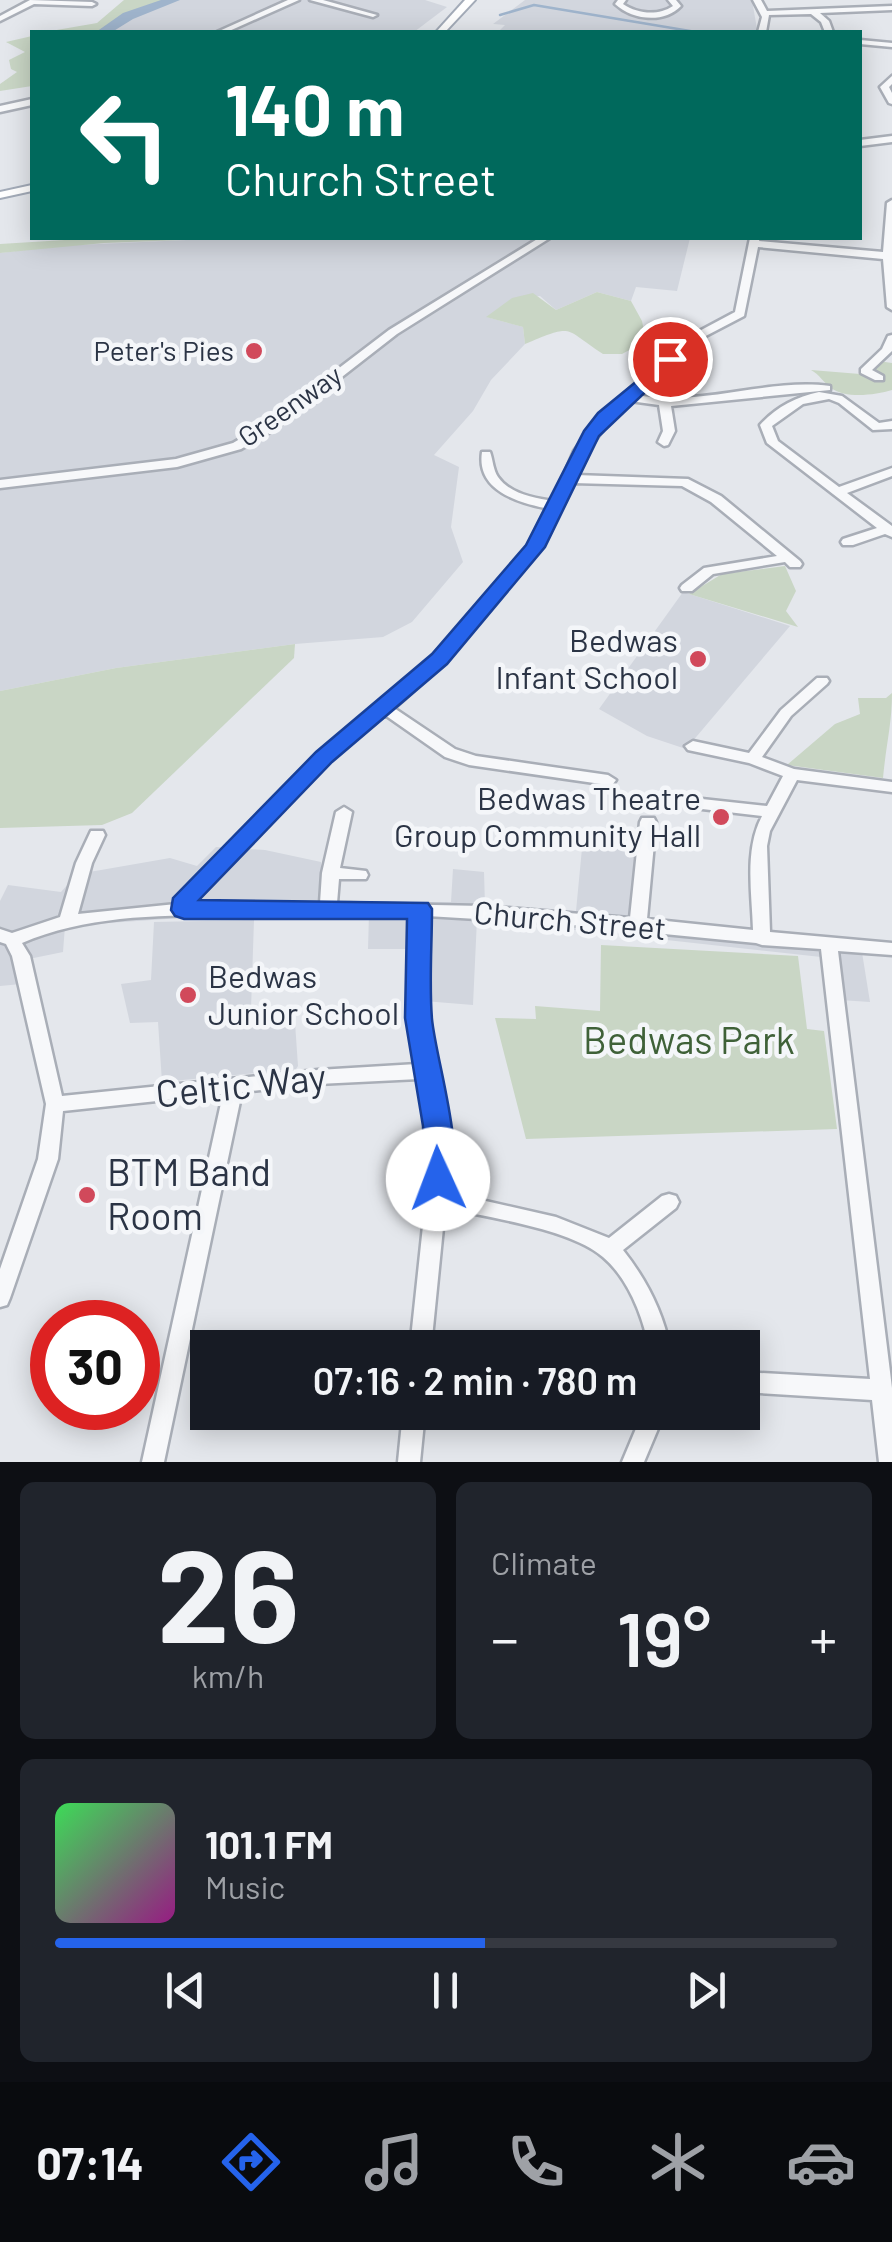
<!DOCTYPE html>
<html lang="en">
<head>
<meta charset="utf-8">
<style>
	body { margin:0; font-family:Barlow,sans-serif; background:#20242c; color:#f1f3f6; height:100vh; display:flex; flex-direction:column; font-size:38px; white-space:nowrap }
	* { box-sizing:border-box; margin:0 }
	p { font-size:32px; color:#9ea1a6 }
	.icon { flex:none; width:55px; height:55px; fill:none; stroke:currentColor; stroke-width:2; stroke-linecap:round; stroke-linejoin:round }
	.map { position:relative; height:1462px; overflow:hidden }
	.side { display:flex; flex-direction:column; gap:20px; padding:20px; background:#0d0f14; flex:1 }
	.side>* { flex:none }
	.guide { position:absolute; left:30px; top:30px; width:832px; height:210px; border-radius:0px; box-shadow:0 5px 25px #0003; background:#00695c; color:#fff; overflow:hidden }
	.speed { position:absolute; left:30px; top:1300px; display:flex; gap:20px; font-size:50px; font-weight:700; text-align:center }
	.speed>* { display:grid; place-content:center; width:130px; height:130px; border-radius:50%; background:#171b24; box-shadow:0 5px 25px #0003; line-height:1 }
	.speed .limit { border:15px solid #d22; background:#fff; color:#111 }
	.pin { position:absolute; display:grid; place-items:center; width:85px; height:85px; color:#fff; margin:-42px; border:5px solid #fff; border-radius:50%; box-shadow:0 2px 10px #0007 }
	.me { position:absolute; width:110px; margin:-55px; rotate:358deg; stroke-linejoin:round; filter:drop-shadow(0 0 8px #0008) }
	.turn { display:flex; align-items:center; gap:35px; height:210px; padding:0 30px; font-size:45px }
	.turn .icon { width:130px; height:130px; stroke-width:2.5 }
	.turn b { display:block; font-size:70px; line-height:85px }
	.big { font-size:75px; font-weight:600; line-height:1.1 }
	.side .widget { flex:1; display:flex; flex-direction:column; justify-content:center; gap:15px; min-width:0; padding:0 35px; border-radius:15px; background:#20242c }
	.side .dial { align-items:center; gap:0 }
	.dial b { font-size:130px; line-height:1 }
	.song { display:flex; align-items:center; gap:30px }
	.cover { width:120px; height:120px; border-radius:15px; background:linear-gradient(135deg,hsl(130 70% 55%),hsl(310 70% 35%)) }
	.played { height:10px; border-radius:5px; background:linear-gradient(90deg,#2563eb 55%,#363941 55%) }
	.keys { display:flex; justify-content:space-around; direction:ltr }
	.heat { display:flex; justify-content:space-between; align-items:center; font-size:55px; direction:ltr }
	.side .tiles { flex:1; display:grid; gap:20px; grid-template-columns:1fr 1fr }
	.widget:last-child { grid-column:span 2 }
	.trip { position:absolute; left:190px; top:1330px; width:570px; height:100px; border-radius:0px; background:#171b24; box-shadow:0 5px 25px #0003; font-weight:600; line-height:100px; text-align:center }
	.tabs { display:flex; height:160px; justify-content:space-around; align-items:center; background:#090b0e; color:#9ea1a6 }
	.tabs .icon { width:70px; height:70px }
	.tabs .current { color:#2563eb }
	.tabs b { font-size:45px; color:#f1f3f6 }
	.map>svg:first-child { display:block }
</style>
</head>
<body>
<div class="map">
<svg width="892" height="1462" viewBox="0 0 892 1462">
	<rect width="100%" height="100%" fill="#e4e7ec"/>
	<g fill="#d2d6de">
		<path d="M173,0H425L447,7L414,32H103L128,16Z"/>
		<path d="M525,0H752L757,29L756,32H498L505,25L493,24Z"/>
		<path d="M230,238H690L677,291L636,287L631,301L597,292L556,310L540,296L530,297L487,317L523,327L525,344L491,380L473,411L434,455L459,467L451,527L463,562L412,622L383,637L295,644L116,668L0,691V253L56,246Z"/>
		<path d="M683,592L790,626L686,749L647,736L599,709Z"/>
		<path d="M583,838L651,845L645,922L860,940L870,1002L825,999L821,957L477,919L473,1005L424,1001L425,949H368L369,914L253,913L65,926L63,952L19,961L21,984L0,986V901L8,885L61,892L77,874L101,870L170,858L197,866L216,847L265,850L321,862V902H451L453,869L484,872L485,906L576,911Z"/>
		<path d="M254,920L251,1009L294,1008L298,1066L296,1069L162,1082L158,1022L130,1023L121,984L151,980L154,922Z"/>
	</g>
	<g fill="#c9d6c5">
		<path d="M124,0H173L128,16L103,32H45L97,23Z"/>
		<path d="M32,36V86L0,91V84L17,72L11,69L9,60L25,52L6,42Z"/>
		<path d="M230,238L104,243L0,253V244L97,238Z"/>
		<path d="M597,292L631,301L642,321L646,341L622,354H603C563,328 575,323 525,344L523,327L486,317L512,298L533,293L556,310Z"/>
		<path d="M878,361L892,363V390C875,395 846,399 831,388C823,382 820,375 811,370L860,374Z"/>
		<path d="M785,566L796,591L786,611L798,627L689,594L722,574Z"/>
		<path d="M295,644L294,658L132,813L102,825L0,828V691L116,668Z"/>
		<path d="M892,693C892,724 886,745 883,778L787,765L835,724L860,714L858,698H886Z"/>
		<path d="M601,945L798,956L807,1029L824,1031L837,1129L526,1139L495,1018L536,1019L535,1006L600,1011Z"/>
	</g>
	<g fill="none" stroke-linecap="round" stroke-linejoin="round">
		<g stroke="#9fb4cc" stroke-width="2.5">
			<path d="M500,15L534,5L696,32"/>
			<path d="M860,44L892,47"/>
		</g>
		<path fill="#9fb4cc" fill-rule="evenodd" d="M161,0H180L133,19L112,32H96L123,13Z"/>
		<defs>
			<g id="minor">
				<path d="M30,0L92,2L96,4L92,6L34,4L0,21V16Z"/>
				<path d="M288,0H299L227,32H217Z"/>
				<path d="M310,0H323L377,15L373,17Z"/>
				<path d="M618,0H626L623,4C638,14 658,16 673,6L668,0H676L681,6C664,24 632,20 615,4Z"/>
				<path d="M753,0H761L767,11L892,6V10L820,13L829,21L833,32H825L821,22L811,14L769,15L766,32H758L762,17Z"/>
				<path d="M860,40L892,43V47L860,44Z"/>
				<path d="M892,76V84L889,87L892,93V104L889,103L880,87Z"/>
				<path d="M32,99V105L0,112V106Z"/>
				<path d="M892,136V142L860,146V140Z"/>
				<path d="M892,200V310L887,307L883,259L758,247L744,316L698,340L636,395C702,407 765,378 830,386V390L671,406L675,431L668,445L664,446L658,442L663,431L659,405L630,401C606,423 589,445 576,475L688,479L721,496L800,561L802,564L800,567H790L785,562L713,574L692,591H682L680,588L682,585L704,568L777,556L711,502L682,486L573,483C548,545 515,581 471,630C446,657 423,684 394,708L455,749L476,756L608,775L616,780L613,784L608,785L469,765L445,757L385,715L329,761L193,904L320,903L322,873L336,812L344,807L352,812L340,868L366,871L368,875L366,879H339L337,903L483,906L630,918L640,822L642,818H654L656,822L647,919L753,930C752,893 744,850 762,816L702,809L694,804L702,799L767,806L783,776L749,763L688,750L685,746L693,741L749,753L781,710L817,678H827L829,681L827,684L791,716L762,757L794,769L892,782V792L797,780L770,831L767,846L770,932L892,943V955L838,951L892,1388V1462H879L872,1400L742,1392V1372L870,1379L821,949L762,945L756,943L562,924L427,916V1018L446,1127V1192L556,1217L609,1238L662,1196L669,1194L676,1196L679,1202L676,1208L623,1250C646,1279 663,1312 670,1348H649C643,1316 628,1278 603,1257C571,1229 487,1217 445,1208L431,1348H410L428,1179V1127L419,1079L318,1084L242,1092L164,1462H142L223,1094L63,1111L58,1159L10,1298L7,1305L0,1307V1269L38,1159L46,1104L12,956L6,944L0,942V929L12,933L60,917L76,863L91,831H103L105,835L92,863L78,914L176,904L179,895L319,753L409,681L515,566L550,509C519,503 476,491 482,452H490C493,460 493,470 498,477C510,494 534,498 553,501L574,451L601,414L690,336L735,312L750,238H760L759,241L883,252L887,203ZM411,915L409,1018L417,1064L318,1070L62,1096L30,956L22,943C92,913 174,915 249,915C303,915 357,915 411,915Z"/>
				<path d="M539,238H550L397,334L275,429L241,449L177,467L0,488V480L176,459L233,443L267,423L389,330Z"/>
				<path d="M892,335V351L872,370L883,376V380H875L861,373V369L882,349L888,336Z"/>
				<path d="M819,392L842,396L879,423L892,421V429L873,430L839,403L829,399L803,404L772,426L778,441L839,487L892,468V476L847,493L892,526V537L885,534L853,545H843L841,542L843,539L877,528L767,443L760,425C776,407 796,397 819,392Z"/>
				<path d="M403,1412H425L420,1462H398Z"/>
				<path d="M643,1412H665L644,1462H622Z"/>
			</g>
			<g id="major">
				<path d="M465,0H475L445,32H436Z"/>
				<path d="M32,185V191L0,198V192Z"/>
			</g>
		</defs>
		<use href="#minor" stroke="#a9aeb7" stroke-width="5"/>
		<use href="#major" stroke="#a3abb8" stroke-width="4"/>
		<use href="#minor" fill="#f7f8fa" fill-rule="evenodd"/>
		<use href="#major" fill="#fff" fill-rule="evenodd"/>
	</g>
	<path fill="#2563eb" stroke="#184099" stroke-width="2.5" d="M670,354L679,359L676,363L599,436L545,547L447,664L332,762L199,900L428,903L432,909C432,945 429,983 432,1019C436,1060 466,1152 449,1188L438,1191L428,1188L424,1179L423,1126L405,1018L407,919H184L175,916L171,910L173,898L316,752L432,654L526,545L584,431L598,413Z"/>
	<g fill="#d1495b" stroke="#f4f6f9" stroke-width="4">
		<circle cx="254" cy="351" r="10"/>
		<circle cx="698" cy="659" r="10"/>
		<circle cx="721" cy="817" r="10"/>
		<circle cx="188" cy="995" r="10"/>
		<circle cx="87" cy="1195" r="10"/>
	</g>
	<g text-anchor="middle" stroke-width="9" stroke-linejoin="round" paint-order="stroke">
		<g font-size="28" fill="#2b3445" stroke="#f4f6f9" text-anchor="end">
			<text x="234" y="361">Peter's Pies</text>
		</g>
		<g font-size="28" fill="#2b3445" stroke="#f4f6f9">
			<text transform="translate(290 406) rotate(-35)" y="10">Greenway</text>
		</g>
		<g font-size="32" fill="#2b3445" stroke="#f4f6f9" text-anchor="end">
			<text x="678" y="652">Bedwas<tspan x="678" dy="37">Infant School</tspan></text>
			<text x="701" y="810">Bedwas Theatre<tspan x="701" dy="37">Group Community Hall</tspan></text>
			<text x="208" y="988" text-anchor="start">Bedwas<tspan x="208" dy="37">Junior School</tspan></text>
		</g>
		<g font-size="32" fill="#2b3445" stroke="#f4f6f9">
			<text transform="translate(570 921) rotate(5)" y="11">Church Street</text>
		</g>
		<g font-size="38" fill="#3f6138" stroke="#f4f6f9">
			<text x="689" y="1054">Bedwas Park</text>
		</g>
		<g font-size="38" fill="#2b3445" stroke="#f4f6f9">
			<text transform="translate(241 1086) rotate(-6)" y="13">Celtic Way</text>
		</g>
		<g font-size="38" fill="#2b3445" stroke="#f4f6f9" text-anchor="start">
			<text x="107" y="1186">BTM Band<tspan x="107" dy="44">Room</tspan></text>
		</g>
	</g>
</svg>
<div class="speed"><div class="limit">30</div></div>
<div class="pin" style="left:670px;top:359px;background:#d93025"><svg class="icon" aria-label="arrive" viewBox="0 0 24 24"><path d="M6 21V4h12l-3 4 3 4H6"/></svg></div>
<svg class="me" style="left:438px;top:1179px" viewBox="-20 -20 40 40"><circle r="19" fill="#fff"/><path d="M0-13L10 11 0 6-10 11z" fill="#2563eb"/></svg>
<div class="trip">07:16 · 2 min · 780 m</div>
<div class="guide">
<div class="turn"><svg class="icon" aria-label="left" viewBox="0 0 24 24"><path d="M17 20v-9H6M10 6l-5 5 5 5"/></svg><div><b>140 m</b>Church Street</div></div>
</div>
</div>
<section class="side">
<div class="tiles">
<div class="widget dial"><b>26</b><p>km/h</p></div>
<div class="widget"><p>Climate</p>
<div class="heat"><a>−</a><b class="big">19°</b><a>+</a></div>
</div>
<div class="widget">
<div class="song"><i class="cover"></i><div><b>101.1 FM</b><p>Music</p></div></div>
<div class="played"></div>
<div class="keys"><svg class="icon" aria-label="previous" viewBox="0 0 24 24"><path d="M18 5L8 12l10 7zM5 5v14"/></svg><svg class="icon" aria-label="pause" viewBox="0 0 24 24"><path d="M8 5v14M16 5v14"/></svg><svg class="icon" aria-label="next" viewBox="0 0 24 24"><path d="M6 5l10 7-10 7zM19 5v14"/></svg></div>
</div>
</div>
</section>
<nav class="tabs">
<b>07:14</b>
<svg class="icon current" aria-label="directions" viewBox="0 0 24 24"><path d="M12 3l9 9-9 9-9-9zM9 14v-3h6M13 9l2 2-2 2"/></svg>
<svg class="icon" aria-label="music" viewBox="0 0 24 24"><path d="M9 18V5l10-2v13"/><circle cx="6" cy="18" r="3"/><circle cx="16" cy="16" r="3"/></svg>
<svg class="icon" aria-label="phone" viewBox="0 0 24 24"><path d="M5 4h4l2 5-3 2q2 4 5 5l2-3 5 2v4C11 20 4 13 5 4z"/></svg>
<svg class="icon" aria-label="climate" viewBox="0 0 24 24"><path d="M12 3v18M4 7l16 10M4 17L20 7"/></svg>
<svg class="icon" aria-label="car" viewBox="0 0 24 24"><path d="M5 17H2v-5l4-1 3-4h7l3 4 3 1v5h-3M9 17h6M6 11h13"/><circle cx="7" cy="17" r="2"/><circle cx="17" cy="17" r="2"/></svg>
</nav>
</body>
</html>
